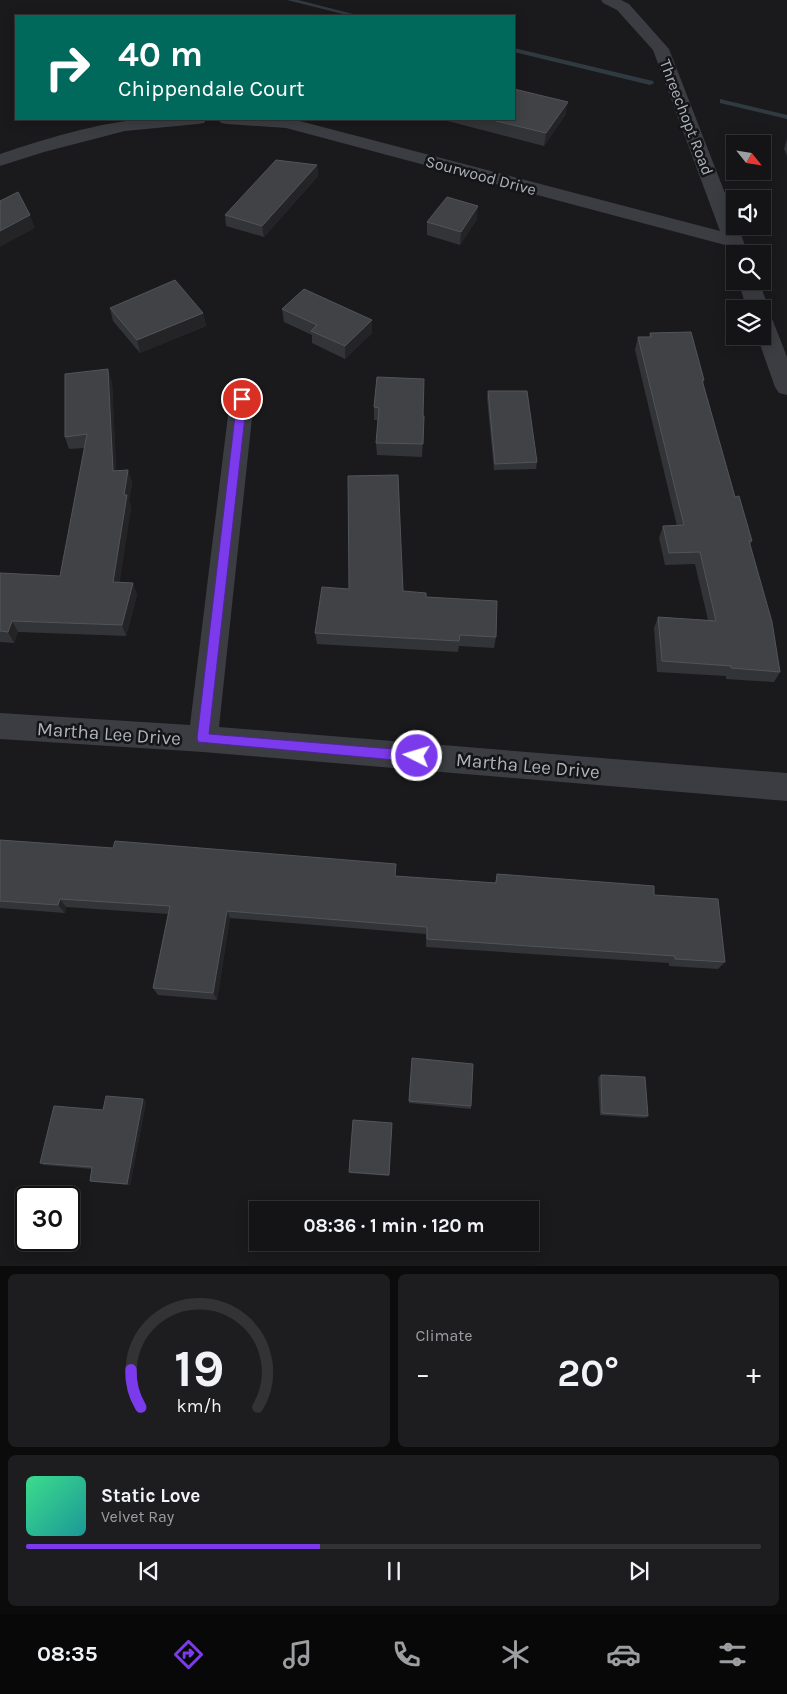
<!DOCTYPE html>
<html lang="en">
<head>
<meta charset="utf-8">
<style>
	body { margin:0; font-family:Karla,sans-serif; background:#1d1d1f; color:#f1f3f6; height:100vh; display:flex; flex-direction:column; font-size:19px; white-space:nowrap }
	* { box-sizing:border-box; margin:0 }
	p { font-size:16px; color:#9d9ea1 }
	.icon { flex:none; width:28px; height:28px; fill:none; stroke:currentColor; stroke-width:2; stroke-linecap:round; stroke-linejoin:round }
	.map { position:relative; height:1266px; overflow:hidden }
	.side { display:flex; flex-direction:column; gap:8px; padding:8px; background:#0b0b0c; flex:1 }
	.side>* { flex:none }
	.top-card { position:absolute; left:15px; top:15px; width:500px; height:105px; border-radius:0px; box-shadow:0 2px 12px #0003,0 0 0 1px #333335; background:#00695c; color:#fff; overflow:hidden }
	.needle { width:32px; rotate:120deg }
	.controls { position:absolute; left:726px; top:135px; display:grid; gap:10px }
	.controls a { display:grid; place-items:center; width:45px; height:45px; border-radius:0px; background:#141416; box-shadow:0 2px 12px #0003,0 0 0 1px #333335; font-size:25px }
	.speed { position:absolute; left:15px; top:1186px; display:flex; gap:10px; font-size:25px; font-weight:700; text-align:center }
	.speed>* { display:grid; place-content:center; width:65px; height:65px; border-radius:50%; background:#141416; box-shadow:0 2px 12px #0003,0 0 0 1px #333335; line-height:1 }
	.speed .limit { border:2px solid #111; border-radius:8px; background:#fff; color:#111 }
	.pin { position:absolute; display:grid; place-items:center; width:42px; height:42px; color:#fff; margin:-21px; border:2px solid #fff; border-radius:50%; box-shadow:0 1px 5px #0007 }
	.me { position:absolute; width:55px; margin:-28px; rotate:275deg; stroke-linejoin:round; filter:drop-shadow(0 0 4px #0008) }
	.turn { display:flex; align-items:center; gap:18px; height:105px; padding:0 20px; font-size:22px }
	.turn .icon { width:65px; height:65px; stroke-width:2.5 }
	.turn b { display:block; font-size:35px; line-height:42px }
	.big { font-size:38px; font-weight:700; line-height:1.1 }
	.side .card { flex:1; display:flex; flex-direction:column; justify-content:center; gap:8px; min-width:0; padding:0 18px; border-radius:8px; background:#1d1d1f }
	.side .dial { align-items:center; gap:0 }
	.dial svg { height:130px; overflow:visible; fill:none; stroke:#333335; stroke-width:7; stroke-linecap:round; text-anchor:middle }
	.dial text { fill:#f1f3f6; stroke:none }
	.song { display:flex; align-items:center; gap:15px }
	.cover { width:60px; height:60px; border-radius:8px; background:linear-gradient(135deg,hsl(150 70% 55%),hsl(180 70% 35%)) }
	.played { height:5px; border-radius:2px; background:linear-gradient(90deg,#7c3aed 40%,#333335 40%) }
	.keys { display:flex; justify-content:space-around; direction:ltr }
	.heat { display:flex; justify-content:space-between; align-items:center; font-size:28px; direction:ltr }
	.side .tiles { flex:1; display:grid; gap:8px; grid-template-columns:1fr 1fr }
	.card:last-child { grid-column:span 2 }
	.trip { position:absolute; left:249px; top:1201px; width:290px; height:50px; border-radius:0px; background:#141416; box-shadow:0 2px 12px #0003,0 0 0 1px #333335; font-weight:700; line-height:50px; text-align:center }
	.menu { display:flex; height:80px; justify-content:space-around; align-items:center; background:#080809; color:#9d9ea1 }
	.menu .icon { width:35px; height:35px }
	.menu .on { color:#7c3aed }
	.menu b { font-size:22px; color:#f1f3f6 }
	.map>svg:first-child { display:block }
</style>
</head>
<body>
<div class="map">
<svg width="787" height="1267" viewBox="0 0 787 1267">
	<rect width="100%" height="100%" fill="#1a1a1d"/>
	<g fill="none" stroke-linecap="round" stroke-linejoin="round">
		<g fill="#303a41" fill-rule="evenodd">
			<path d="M287,0H298L361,16H351Z"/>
			<path d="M514,48L653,81L654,83L650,85L514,52Z"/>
			<path d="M720,99L787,115V119L720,103Z"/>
		</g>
		<g fill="#3b3d42" fill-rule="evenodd">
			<path d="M601,0H621L629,4L669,49L735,219V226H738L748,254H735V259L731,258L725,245L286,128L227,124L221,123L218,119H292L720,231L653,50L617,10L603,3Z"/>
			<path d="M144,119H207L204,123L198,124L125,131L44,152L0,166V154C45,139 96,123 144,119Z"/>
			<path d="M738,281H759L769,309L764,314L770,316L773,321L787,357V395L779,393L775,387L757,336H762V309H747Z"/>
			<path d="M242,391L250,393L254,399L219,727L787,773V801L203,752L0,739V713L190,725L230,399L234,393Z"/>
		</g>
	</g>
	<g fill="#333438">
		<path d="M566,114L544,146L440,119H514Z"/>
		<path d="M787,139V156L784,149Z"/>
		<path d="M317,165L318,176L264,237L226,226L225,215Z"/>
		<path d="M477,219L460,245L427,235V222Z"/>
		<path d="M110,308L203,313L206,326L140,353L113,321Z"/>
		<path d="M282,309L372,333L345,359L312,343V335L284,322Z"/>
		<path d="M650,333L704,380L703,384L735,497L752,541L750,545L780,672L774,682L726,679V676L657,672L654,628L658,617L708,620L695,564L665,565L659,538L663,526H677L635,350L638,337H649Z"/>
		<path d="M377,377L423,416H424L422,457L377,455L376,443L378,420H374V407Z"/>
		<path d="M112,382L116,471L128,470L132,483L129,501L131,508L119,582L133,583L137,595L126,636L18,632L14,643L0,642V573L60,576L85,448L69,449L65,437Z"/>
		<path d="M488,391L537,462L536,469L494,470L487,398Z"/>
		<path d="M349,589L403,591L426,597L496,637L494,648L459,646L458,652L317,644L315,633Z"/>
		<path d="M0,840L395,876L495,883L497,874L654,895L725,962L718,969L669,966V963L426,947V934L230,918L217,1000L158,995L153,988L168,914L66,907L65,913L0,908Z"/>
		<path d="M412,1058L471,1106V1109L409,1103Z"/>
		<path d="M601,1075L648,1116L645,1118L600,1115L598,1077Z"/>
		<path d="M143,1099L146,1102L130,1185L93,1182L90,1181L92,1169L44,1165L40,1163L103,1110Z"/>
		<path d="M392,1123L389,1176L349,1173V1172Z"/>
	</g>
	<g fill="#242427">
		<path d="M568,102L566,114L544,146L546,133Z"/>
		<path d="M317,165L318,176L264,237L262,226Z"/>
		<path d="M478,206L477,219L460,245L461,232Z"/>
		<path d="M30,215L35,228L0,247V231Z"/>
		<path d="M203,313L206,326L140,353L137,340Z"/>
		<path d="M372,320V333L345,359V346Z"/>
		<path d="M108,369L112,382L117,483L113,471Z"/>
		<path d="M128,470L132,483L129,501L131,508L118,594L113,582L124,495Z"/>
		<path d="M133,583L137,595L126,636L122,625Z"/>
		<path d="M12,621L18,632L14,643L8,632Z"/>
		<path d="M60,899L66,907L65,913L58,905Z"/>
		<path d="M227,911L230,918L217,1000L213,993Z"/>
		<path d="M143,1099L146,1102L130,1185L127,1184Z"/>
	</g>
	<g fill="#404246" stroke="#515459">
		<path d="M514,89L568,102L546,133L488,119H514Z"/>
		<path d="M276,160L317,165L262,226L225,215Z"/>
		<path d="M18,192L30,215L0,231V201Z"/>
		<path d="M447,197L478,206L461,232L427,222Z"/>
		<path d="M175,280L203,313L137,340L110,308Z"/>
		<path d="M304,289L372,320L345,346L311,331L317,325L282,309Z"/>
		<path d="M691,332L704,380H702L735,497L739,496L752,541H749L772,622L780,672L731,668V666L662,661L658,617L716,621L700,552L669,553L663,526L684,525L638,337H651L650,333Z"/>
		<path d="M108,369L113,471L128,470L124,495H127L113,582L133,583L122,625L12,621L8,632L0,631V573L60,576L87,434L65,437V374Z"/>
		<path d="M377,377L424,379L423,416H424L423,444L376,443L379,408L374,407Z"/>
		<path d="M488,391H527L537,462L495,464Z"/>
		<path d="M398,475L403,591L426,593V597L497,601L496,637L460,635L459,641L315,633L322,587L349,589L348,476Z"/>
		<path d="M0,840L113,848L115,841L396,864L395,876L496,883L497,874L654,886V895L718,899L725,962L675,959V956L427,939V927L227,911L213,993L153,988L170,906L60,899L58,905L0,901Z"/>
		<path d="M412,1058L473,1064L471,1106L409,1101Z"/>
		<path d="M601,1075L645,1077L648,1116L602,1113Z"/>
		<path d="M106,1096L143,1099L127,1184L90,1181L92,1167L40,1163L54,1106L103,1110Z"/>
		<path d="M353,1120L392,1123L389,1175L349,1172Z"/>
	</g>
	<path fill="#7c3aed" stroke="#51269a" d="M242,396L247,399L209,734L417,751L421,752L423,756L421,760L417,762L198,742L197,738L237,399Z"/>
	<g text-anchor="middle" stroke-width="5" stroke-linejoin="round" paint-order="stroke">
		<g font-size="16" fill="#adb2bc" stroke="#151518">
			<text transform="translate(687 117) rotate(69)" y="6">Threechopt Road</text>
			<text transform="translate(481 175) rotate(15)" y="6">Sourwood Drive</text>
		</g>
		<g font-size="19" fill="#adb2bc" stroke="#151518">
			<text transform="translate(109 733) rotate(4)" y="7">Martha Lee Drive</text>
			<text transform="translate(528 765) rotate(5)" y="7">Martha Lee Drive</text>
		</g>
	</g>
</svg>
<div class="controls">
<a><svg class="needle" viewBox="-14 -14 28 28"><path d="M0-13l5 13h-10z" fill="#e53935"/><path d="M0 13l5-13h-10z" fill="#9d9ea1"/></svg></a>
<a><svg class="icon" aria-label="sound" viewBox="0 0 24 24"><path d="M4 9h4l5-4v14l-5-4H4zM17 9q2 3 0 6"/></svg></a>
<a><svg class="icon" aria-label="search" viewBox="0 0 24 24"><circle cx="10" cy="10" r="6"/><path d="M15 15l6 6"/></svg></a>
<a><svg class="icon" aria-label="layers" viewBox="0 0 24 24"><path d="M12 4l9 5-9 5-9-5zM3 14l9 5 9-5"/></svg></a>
</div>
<div class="speed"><div class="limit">30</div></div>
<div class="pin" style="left:242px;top:399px;background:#d93025"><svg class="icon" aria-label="arrive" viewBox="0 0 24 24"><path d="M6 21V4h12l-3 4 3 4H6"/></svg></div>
<svg class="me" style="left:417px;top:756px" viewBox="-20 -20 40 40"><circle r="17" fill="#7c3aed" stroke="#fff" stroke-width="3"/><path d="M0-11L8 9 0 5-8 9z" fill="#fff"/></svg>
<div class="trip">08:36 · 1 min · 120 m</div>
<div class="top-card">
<div class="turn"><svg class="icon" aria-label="right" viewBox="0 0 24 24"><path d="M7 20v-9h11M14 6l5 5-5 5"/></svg><div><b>40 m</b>Chippendale Court</div></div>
</div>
</div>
<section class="side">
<div class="tiles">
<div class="card dial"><svg viewBox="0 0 100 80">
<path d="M14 69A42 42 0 1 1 86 69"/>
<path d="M14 69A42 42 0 0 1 8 46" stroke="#7c3aed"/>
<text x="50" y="56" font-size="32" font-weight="700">19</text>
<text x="50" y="72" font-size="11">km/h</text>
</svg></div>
<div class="card"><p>Climate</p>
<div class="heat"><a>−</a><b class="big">20°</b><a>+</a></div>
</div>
<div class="card">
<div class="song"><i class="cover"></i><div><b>Static Love</b><p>Velvet Ray</p></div></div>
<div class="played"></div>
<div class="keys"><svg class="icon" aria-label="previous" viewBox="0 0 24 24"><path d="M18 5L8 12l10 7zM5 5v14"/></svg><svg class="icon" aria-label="pause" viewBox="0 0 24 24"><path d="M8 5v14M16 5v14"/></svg><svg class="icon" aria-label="next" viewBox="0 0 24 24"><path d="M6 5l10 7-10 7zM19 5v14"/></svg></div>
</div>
</div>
</section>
<nav class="menu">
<b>08:35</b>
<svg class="icon on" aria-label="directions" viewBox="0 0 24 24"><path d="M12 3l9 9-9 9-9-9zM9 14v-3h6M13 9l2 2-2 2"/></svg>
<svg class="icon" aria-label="music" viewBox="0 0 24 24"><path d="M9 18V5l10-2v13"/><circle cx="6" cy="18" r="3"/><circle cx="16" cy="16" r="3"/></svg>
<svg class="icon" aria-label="phone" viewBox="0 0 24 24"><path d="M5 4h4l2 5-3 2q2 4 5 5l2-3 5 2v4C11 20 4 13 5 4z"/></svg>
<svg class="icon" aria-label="climate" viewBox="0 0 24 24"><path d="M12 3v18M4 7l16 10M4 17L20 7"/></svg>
<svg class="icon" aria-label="car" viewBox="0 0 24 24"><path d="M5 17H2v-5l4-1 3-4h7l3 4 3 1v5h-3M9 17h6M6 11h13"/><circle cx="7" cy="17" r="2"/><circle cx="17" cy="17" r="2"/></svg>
<svg class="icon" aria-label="filters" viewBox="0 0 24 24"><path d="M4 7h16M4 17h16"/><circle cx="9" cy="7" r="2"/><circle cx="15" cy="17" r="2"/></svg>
</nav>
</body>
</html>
